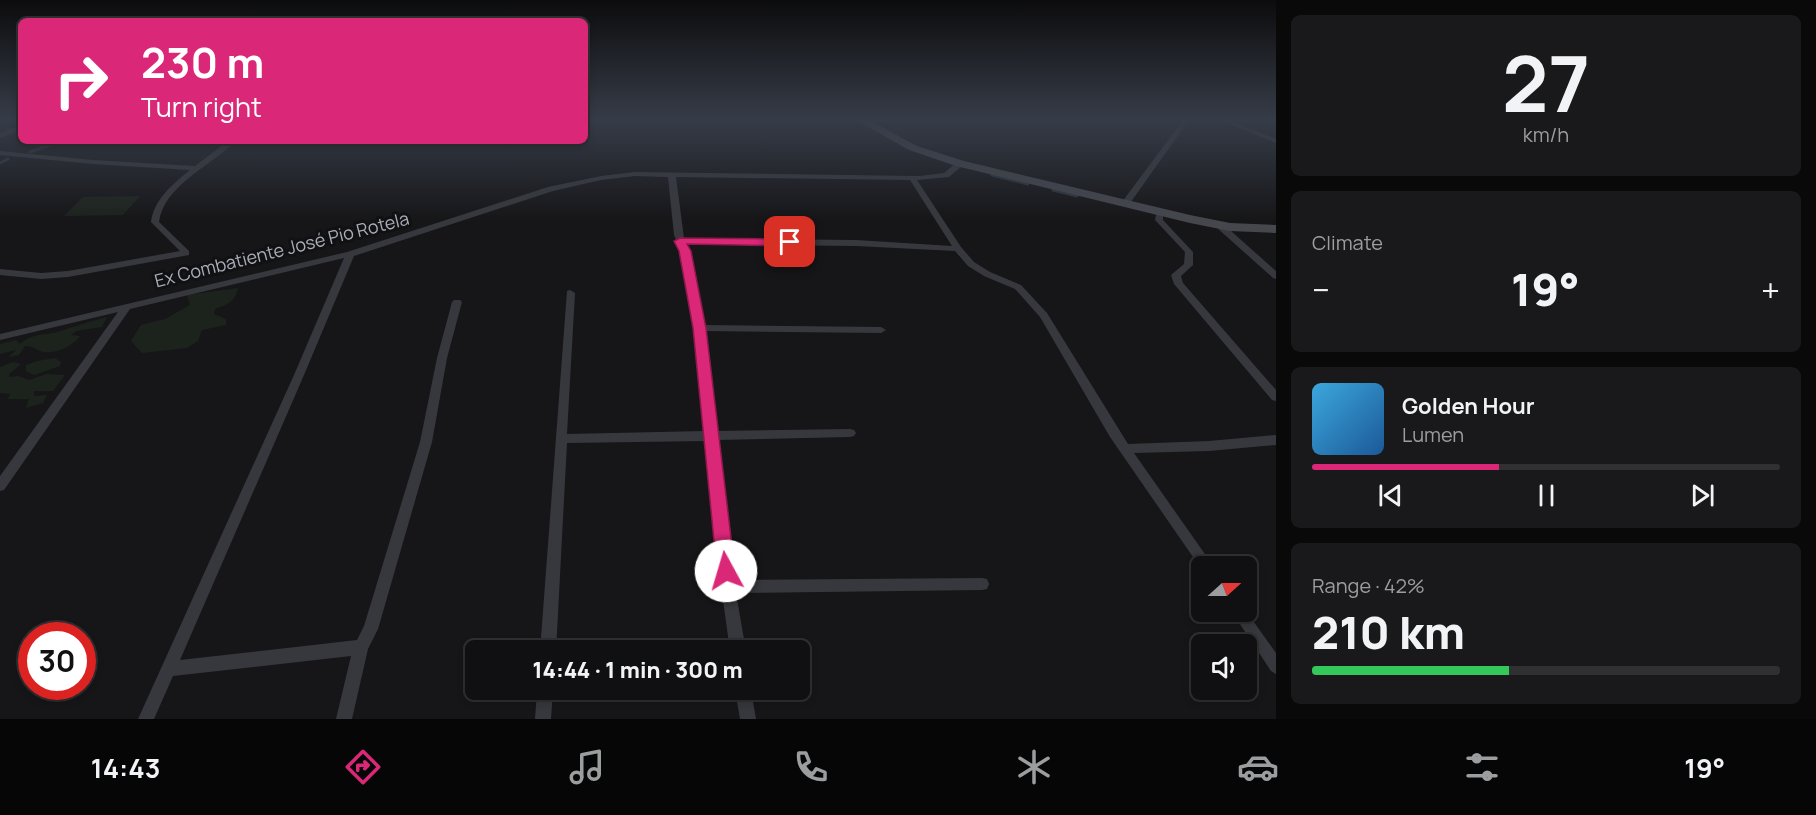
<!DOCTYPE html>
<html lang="en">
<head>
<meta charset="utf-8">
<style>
	body { margin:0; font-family:Manrope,sans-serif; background:#19191b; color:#f1f3f6; height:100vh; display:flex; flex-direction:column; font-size:22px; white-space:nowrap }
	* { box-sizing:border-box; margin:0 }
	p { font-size:20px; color:#9c9d9f }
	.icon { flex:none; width:33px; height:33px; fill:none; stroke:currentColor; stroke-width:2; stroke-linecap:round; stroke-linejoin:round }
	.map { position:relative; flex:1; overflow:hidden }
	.sheet { display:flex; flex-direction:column; gap:15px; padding:15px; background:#09090a; width:540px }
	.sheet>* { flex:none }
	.top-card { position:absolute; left:18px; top:18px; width:570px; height:126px; border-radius:9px; box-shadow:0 3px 9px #0003,0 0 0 2px #303032; background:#db2777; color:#fff; overflow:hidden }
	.needle { width:39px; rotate:69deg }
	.tools { position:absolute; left:1191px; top:556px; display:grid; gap:12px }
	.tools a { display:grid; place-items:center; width:66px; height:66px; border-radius:9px; background:#101012; box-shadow:0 3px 9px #0003,0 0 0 2px #303032; font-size:30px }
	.speed { position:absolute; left:18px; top:622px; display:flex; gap:12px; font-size:30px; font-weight:700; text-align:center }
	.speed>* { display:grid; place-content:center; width:78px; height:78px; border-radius:50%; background:#101012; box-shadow:0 3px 9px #0003,0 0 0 2px #303032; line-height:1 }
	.speed .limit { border:9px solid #d22; background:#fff; color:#111 }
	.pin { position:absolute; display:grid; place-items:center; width:51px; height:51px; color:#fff; margin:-26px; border-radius:12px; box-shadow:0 3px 9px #0006 }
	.me { position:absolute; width:66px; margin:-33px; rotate:354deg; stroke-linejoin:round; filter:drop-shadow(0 0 4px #0008) }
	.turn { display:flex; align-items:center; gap:21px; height:126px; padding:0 24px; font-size:27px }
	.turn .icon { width:78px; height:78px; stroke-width:2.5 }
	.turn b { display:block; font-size:42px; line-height:51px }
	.big { font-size:45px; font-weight:800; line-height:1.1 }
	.sheet .tile { flex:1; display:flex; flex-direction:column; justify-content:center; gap:9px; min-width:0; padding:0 21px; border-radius:9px; background:#19191b }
	.sheet .dial { align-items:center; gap:0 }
	.dial b { font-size:78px; line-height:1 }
	.song { display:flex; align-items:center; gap:18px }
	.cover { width:72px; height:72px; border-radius:9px; background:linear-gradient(135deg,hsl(200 70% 55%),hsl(210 70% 35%)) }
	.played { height:6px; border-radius:3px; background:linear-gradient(90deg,#db2777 40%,#303032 40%) }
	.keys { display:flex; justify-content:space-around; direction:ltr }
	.heat { display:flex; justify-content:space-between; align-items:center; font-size:33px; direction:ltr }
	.charge { height:9px; border-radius:4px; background:linear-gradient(90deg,#34c759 42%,#303032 0) }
	.trip { position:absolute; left:465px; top:640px; width:345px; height:60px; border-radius:9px; background:#101012; box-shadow:0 3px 9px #0003,0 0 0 2px #303032; font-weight:800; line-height:60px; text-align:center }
	.tabs { display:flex; height:96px; justify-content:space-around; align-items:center; background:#060607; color:#9c9d9f }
	.tabs .icon { width:42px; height:42px }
	.tabs .selected { color:#db2777 }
	.tabs b { font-size:27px; color:#f1f3f6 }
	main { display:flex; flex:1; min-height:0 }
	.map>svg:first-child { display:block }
</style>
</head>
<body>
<main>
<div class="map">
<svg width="1276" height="719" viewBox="0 0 1276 719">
	<rect width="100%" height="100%" fill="#161618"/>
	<g fill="#1c231d">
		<path d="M140,196L123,215L64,216L83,197Z"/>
		<path d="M238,288C235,302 228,304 215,309L214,314L226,319V325L202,330L198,341L187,348L142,353L131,341L141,325L165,319L190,305L187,295Z"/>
		<path d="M107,317L102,327L76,331L71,335L80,336C73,346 56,354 44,352C36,350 33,346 25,346L19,355L9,357L16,350L0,354V344L16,340L20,344C33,332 46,336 61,331C76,326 91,321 107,317Z"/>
		<path d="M55,358L61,362L60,366L34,375L26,371V365L37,361Z"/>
		<path d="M13,362L21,364L9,374V377L18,376L29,380L46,374L65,375L53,391H34V396L47,395L43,403L26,408L29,399H8L10,394L0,393V367Z"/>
	</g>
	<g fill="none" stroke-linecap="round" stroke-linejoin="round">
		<g stroke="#2c353c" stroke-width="3">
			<path d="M30,152L61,141"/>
			<path d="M0,163L8,159"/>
			<path d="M992,175L1028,184"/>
			<path d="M1053,190L1077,196"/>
		</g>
		<g fill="#37383d" fill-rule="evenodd">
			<path d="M1183,120H1189L1128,206H1122V202Z"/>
			<path d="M1220,120H1229L1276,139V143Z"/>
			<path d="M21,125V130L0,138V133Z"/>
			<path d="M228,141H236C212,165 164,185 159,222L189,251V255L68,277L41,279L0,275V269L41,273L68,271L180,251L151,222C154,199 173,184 190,170L93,164L0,155V151L93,160L195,166Z"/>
			<path d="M957,162L964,164L949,177L917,180L961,247L974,262L990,272L1021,285L1047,313L1128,444L1209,441L1276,435V445L1209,451L1134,453L1214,567H1202V570L1110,437L1040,317L1015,289L984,276L968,266L955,251L856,246L686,244L689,251L704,325L881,327L886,330L881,333L705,331L717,431L850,429L854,430L856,433L854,436L850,437L718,440L734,580L982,578L987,579L989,584L987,589L982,590L736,593L746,651H730L719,571L706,441L567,443L556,651H540L567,291L570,290L575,293L567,434L705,431L695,328L681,251L674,235L668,177L635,176L601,180L553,191L354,256L304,375L180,660L357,640L364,626L420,442L437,358L452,302L454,300H460L462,302L447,358L432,442L378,629L368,649L352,719H336L351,656L173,676L154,719H138L294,375L344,258L130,309L4,490L0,491V476L118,312L0,340V334L347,252L548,187L601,176L635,172L919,176L944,173ZM676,177L910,180L952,246L856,240L684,238Z"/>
			<path d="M1157,211H1163V220L1193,252V265L1181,276L1183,283L1276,390V401L1272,400L1174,284L1171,275L1184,264L1185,252L1155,220Z"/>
			<path d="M1219,222L1222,223L1276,271V279L1273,278L1216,227L1215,225Z"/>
			<path d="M1246,611L1276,653V674L1271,671L1232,612H1246Z"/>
			<path d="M537,690H553L551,719H535Z"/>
			<path d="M735,690H751L756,719H740Z"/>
		</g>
		<path fill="#45474d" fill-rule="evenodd" d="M856,120H869L917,146L964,161L1190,215L1230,223L1276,225V233L1230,231L1190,223L956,166L909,150Z"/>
	</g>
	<linearGradient id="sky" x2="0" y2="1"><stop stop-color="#0c0c0d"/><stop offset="0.54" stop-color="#363c48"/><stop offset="1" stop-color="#363c48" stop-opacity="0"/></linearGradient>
	<rect width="1276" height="221" fill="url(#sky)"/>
	<path fill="#db2777" stroke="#8e194d" stroke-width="1.5" d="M680,238L790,239L796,242L790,246L687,244L691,251L706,328L735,571L732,576L726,579L720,576L717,571L693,328L679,251L674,241Z"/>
	<g text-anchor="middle" stroke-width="6" stroke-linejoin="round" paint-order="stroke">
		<g font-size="18" fill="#a8adb8" stroke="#111113">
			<text transform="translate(282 250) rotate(-14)" y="6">Ex Combatiente José Pio Rotela</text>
		</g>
	</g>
</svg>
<div class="tools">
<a><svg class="needle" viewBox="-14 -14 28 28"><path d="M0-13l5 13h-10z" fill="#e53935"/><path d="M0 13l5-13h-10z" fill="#9c9d9f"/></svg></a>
<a><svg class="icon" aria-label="sound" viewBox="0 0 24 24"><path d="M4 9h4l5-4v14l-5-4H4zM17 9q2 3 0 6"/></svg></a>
</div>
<div class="speed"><div class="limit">30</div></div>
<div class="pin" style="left:790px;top:242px;background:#d93025"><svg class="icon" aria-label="arrive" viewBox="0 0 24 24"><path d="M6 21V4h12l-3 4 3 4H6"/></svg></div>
<svg class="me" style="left:726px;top:571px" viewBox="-20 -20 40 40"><circle r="19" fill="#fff"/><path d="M0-13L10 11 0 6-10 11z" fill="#db2777"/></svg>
<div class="trip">14:44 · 1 min · 300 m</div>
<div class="top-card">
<div class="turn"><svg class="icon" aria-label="right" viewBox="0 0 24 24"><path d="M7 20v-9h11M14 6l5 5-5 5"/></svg><div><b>230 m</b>Turn right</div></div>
</div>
</div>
<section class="sheet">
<div class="tile dial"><b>27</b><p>km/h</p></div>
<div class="tile"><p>Climate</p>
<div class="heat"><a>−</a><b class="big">19°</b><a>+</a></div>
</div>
<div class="tile">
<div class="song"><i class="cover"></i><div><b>Golden Hour</b><p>Lumen</p></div></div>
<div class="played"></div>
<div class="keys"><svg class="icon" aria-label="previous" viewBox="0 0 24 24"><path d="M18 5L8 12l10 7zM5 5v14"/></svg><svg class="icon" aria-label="pause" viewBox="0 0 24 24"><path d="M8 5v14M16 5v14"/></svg><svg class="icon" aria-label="next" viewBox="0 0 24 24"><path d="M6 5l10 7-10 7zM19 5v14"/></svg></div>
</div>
<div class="tile"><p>Range · 42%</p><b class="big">210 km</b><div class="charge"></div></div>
</section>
</main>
<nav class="tabs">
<b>14:43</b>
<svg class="icon selected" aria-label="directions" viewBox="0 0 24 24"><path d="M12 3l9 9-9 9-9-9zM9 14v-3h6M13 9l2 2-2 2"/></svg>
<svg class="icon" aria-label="music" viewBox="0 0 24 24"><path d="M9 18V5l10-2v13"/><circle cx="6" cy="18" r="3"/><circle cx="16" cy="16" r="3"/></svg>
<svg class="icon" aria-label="phone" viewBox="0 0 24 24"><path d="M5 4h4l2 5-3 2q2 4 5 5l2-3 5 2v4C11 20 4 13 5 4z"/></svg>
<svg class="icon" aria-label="climate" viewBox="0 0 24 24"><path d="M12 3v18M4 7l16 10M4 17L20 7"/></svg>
<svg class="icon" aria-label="car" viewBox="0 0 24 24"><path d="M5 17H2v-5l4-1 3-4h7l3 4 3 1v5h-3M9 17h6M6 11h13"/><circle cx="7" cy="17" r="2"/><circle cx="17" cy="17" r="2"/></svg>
<svg class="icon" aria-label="filters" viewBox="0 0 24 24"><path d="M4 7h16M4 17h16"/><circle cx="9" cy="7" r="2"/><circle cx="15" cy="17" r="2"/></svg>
<b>19°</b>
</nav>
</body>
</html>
